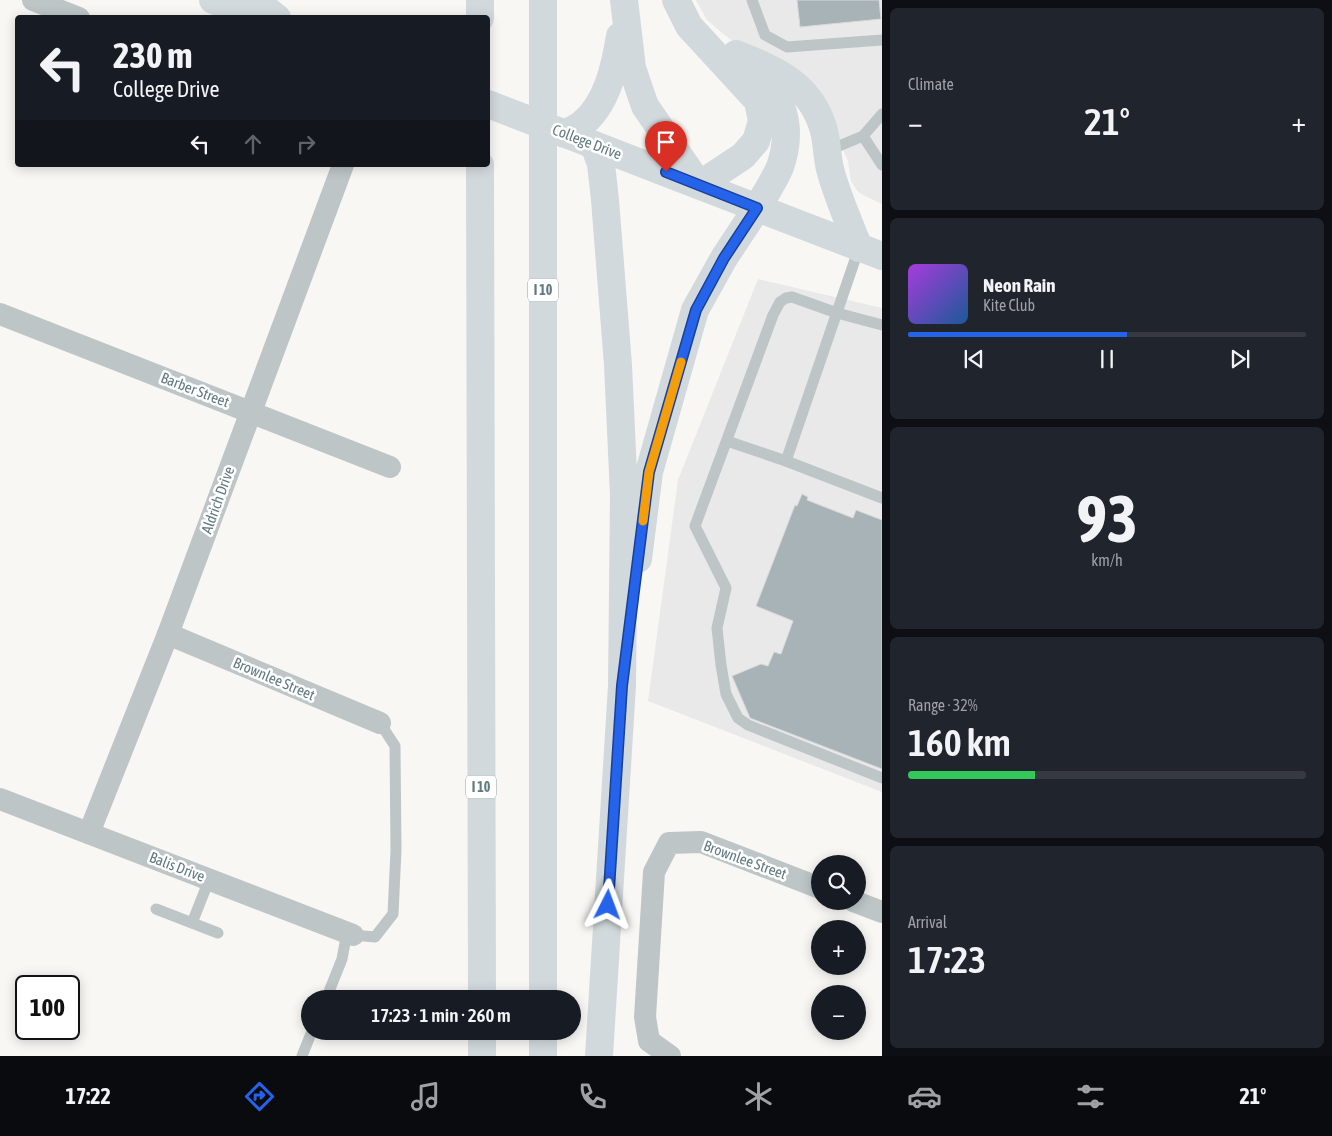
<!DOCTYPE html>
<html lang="en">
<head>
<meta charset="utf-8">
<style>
	body { margin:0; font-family:"Asap Condensed",sans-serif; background:#20242c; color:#f1f3f6; height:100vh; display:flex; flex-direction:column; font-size:19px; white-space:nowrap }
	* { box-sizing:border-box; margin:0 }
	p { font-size:16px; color:#9ea1a6 }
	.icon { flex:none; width:28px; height:28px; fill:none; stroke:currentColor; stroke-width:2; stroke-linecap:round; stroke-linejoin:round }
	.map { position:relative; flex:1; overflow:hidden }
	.drawer { display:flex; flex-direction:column; gap:8px; padding:8px; background:#0d0f14; width:450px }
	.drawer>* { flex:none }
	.hud { position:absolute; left:15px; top:15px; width:475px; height:152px; border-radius:5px; box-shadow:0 2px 12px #0003; background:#171b24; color:#f1f3f6; overflow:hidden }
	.buttons { position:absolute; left:811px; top:855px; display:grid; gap:10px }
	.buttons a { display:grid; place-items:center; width:55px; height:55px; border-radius:50%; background:#171b24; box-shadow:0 2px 12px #0003; font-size:25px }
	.speed { position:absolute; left:15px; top:975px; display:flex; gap:10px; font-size:25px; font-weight:700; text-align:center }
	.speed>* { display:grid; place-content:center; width:65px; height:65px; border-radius:50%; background:#171b24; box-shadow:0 2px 12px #0003; line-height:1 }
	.speed .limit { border:2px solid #111; border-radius:8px; background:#fff; color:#111 }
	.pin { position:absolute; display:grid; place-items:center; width:42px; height:42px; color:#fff; margin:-51px -21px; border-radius:50% 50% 50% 0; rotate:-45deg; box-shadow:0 0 5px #0007 }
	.pin .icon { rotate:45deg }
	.me { position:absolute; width:55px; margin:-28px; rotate:3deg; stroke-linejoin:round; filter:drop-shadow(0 0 4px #0008) }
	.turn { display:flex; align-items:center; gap:18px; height:105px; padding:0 15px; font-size:22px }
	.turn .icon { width:65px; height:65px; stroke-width:2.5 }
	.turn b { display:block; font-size:35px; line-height:42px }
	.lanes { display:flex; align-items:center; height:48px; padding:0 15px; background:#0003; justify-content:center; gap:25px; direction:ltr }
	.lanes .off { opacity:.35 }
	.big { font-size:38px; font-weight:600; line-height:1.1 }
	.drawer .widget { flex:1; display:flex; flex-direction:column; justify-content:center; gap:8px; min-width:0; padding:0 18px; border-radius:8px; background:#20242c }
	.drawer .dial { align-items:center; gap:0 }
	.dial b { font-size:65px; line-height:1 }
	.song { display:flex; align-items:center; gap:15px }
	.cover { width:60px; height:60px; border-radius:8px; background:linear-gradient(135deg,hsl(280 70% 55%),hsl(210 70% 35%)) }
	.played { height:5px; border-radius:2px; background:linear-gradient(90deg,#2563eb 55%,#363941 55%) }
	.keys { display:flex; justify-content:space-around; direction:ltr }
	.heat { display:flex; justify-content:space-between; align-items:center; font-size:28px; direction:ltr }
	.charge { height:8px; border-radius:4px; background:linear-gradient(90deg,#34c759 32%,#363941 0) }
	.trip { position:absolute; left:301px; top:990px; width:280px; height:50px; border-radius:25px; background:#171b24; box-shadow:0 2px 12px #0003; font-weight:600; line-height:50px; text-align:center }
	.tabs { display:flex; height:80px; justify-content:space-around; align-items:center; background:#090b0e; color:#9ea1a6 }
	.tabs .icon { width:35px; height:35px }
	.tabs .current { color:#2563eb }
	.tabs b { font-size:22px; color:#f1f3f6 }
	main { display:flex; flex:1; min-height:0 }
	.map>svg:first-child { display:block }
</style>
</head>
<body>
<main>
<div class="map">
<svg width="882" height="1056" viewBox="0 0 882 1056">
	<rect width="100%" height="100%" fill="#f8f7f4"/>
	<g fill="#e8e9e8">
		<path d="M696,0H882V204L861,194L856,189L851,181L848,161L827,114L721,32L707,20Z"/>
		<path d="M758,279L882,308V792L648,701L678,480Z"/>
	</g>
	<g fill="#a7b3b7" stroke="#d9d9d7">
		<path d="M797,0H879L881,19L800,27Z"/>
		<path d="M802,494L808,497L807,500L853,518L856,510L882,520V769L750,718L732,676L761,664L768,666L774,652L781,654L793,621L756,606L795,505L797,506Z"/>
	</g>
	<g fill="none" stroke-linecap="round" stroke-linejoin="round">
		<g stroke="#bec5c7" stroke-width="11">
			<path d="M752,0L765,35L787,47L882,40"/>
			<path d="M863,136L882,165"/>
			<path d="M827,151L863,136L882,114"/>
			<path d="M859,248L786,461L882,498"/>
			<path d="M882,325L837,313L792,297L786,298L780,302L773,315L695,526L726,588L717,628L721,665L726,694L738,718L748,725L882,778"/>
			<path d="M727,441L786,461"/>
			<path d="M156,909L218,933"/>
			<path d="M192,923L209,880"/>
			<path d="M353,935L375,937L393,914L396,850L395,746L380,723"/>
			<path d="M326,999L342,959L347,932"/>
			<path d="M302,1056L312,1031"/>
		</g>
		<g stroke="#bec5c7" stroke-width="22">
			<path d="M33,0L79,18"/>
			<path d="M0,314L390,467"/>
			<path d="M168,634L380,723"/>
			<path d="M0,799L353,935"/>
			<path d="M89,833L168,634L343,165"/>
			<path d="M853,901L882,912"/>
			<path d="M670,1056L649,1041L645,1017L654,872L669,843L701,842L820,888"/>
		</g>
		<g stroke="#d2d9dc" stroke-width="28">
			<path d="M213,0L259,18"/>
			<path d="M676,0L689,26L758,101L762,121L756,141L743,156L699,185"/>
			<path d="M736,54C776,70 812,85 824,131C827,143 827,156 830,169C837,196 849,222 859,248"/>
			<path d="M752,67C783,94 794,127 780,167C774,181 765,195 757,208"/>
			<path d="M488,104L882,256"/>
		</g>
		<g stroke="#d2d9dc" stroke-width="28">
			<path d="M254,0L277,18"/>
			<path d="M480,0V18"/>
			<path d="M624,0L632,68L645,106L699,185"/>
			<path d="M565,134C570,131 577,128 582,124C607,104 615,67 620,36"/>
			<path d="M594,145L601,164L605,200L618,365L624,495L622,686L599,1056"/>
			<path d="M480,165L482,999"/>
			<path d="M638,559L649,472L695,310L724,258L757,208"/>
			<path d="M543,999V0"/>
			<path d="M482,1031V1056"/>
			<path d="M543,1056V1031"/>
		</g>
	</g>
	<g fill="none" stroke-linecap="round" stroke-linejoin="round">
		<defs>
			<path id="route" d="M608,905L622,686L649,472L696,310L724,258L757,208L666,172"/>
		</defs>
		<use href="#route" stroke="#184099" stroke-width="12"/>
		<use href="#route" stroke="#2563eb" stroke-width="9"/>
		<path stroke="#f59e0b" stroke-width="9" d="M643,521L649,472L681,362"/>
	</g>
	<g text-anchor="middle" stroke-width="5" stroke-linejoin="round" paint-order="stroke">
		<g fill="#fff" stroke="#90a1a7" stroke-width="1">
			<rect x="528" y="278.5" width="30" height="23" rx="4"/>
			<rect x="466" y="775.5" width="30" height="23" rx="4"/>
		</g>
		<g font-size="14" font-weight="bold" fill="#617981">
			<text x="543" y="295">I 10</text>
			<text x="481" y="792">I 10</text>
		</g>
		<g font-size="15" fill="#617981" stroke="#fff">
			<text transform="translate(587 142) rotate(21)" y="5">College Drive</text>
			<text transform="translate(195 390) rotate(21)" y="5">Barber Street</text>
			<text transform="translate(218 500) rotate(-70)" y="5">Aldrich Drive</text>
			<text transform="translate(274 679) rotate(23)" y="5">Brownlee Street</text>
			<text transform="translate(745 860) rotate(20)" y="5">Brownlee Street</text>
			<text transform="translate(177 867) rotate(21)" y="5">Balis Drive</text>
		</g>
	</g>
</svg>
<div class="buttons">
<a><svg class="icon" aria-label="search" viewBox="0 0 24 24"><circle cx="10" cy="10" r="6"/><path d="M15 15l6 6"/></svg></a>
<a>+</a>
<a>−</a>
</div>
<div class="speed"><div class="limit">100</div></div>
<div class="pin" style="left:666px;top:172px;background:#d93025"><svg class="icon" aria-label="arrive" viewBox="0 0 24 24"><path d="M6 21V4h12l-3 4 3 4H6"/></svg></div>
<svg class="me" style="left:608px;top:905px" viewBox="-20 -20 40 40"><path d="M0-17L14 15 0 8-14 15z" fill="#2563eb" stroke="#fff" stroke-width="4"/></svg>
<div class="trip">17:23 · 1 min · 260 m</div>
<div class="hud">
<div class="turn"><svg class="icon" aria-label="left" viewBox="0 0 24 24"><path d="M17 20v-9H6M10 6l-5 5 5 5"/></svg><div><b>230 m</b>College Drive</div></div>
<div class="lanes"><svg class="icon" aria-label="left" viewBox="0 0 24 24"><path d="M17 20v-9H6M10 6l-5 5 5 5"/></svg><svg class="icon off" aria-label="ahead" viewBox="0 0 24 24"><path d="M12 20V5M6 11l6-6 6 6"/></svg><svg class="icon off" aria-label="right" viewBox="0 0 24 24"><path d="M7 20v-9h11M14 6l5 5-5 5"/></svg></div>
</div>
</div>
<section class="drawer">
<div class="widget"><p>Climate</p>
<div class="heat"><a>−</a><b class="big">21°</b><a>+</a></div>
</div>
<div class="widget">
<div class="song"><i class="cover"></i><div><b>Neon Rain</b><p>Kite Club</p></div></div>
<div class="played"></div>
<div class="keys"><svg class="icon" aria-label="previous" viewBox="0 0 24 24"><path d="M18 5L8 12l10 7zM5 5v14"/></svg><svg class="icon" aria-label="pause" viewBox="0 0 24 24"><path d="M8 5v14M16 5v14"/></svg><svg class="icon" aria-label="next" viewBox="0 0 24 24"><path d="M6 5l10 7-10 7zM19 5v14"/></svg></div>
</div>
<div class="widget dial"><b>93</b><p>km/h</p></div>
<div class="widget"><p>Range · 32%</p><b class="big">160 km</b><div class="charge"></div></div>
<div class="widget"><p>Arrival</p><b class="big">17:23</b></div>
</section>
</main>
<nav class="tabs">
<b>17:22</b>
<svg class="icon current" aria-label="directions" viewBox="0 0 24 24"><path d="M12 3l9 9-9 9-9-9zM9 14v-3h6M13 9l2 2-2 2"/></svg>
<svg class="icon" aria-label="music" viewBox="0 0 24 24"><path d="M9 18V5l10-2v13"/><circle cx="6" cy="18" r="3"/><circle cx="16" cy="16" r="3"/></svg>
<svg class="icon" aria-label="phone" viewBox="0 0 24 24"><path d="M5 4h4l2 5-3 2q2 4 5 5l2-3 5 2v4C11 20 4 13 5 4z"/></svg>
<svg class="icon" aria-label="climate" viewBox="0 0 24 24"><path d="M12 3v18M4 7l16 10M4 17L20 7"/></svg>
<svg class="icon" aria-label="car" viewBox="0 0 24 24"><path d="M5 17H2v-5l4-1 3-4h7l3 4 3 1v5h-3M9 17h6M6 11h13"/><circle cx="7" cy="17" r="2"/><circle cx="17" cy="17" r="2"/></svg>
<svg class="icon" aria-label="filters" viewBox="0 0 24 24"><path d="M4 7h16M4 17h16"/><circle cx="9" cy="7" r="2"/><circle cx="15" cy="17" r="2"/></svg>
<b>21°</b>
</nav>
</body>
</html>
